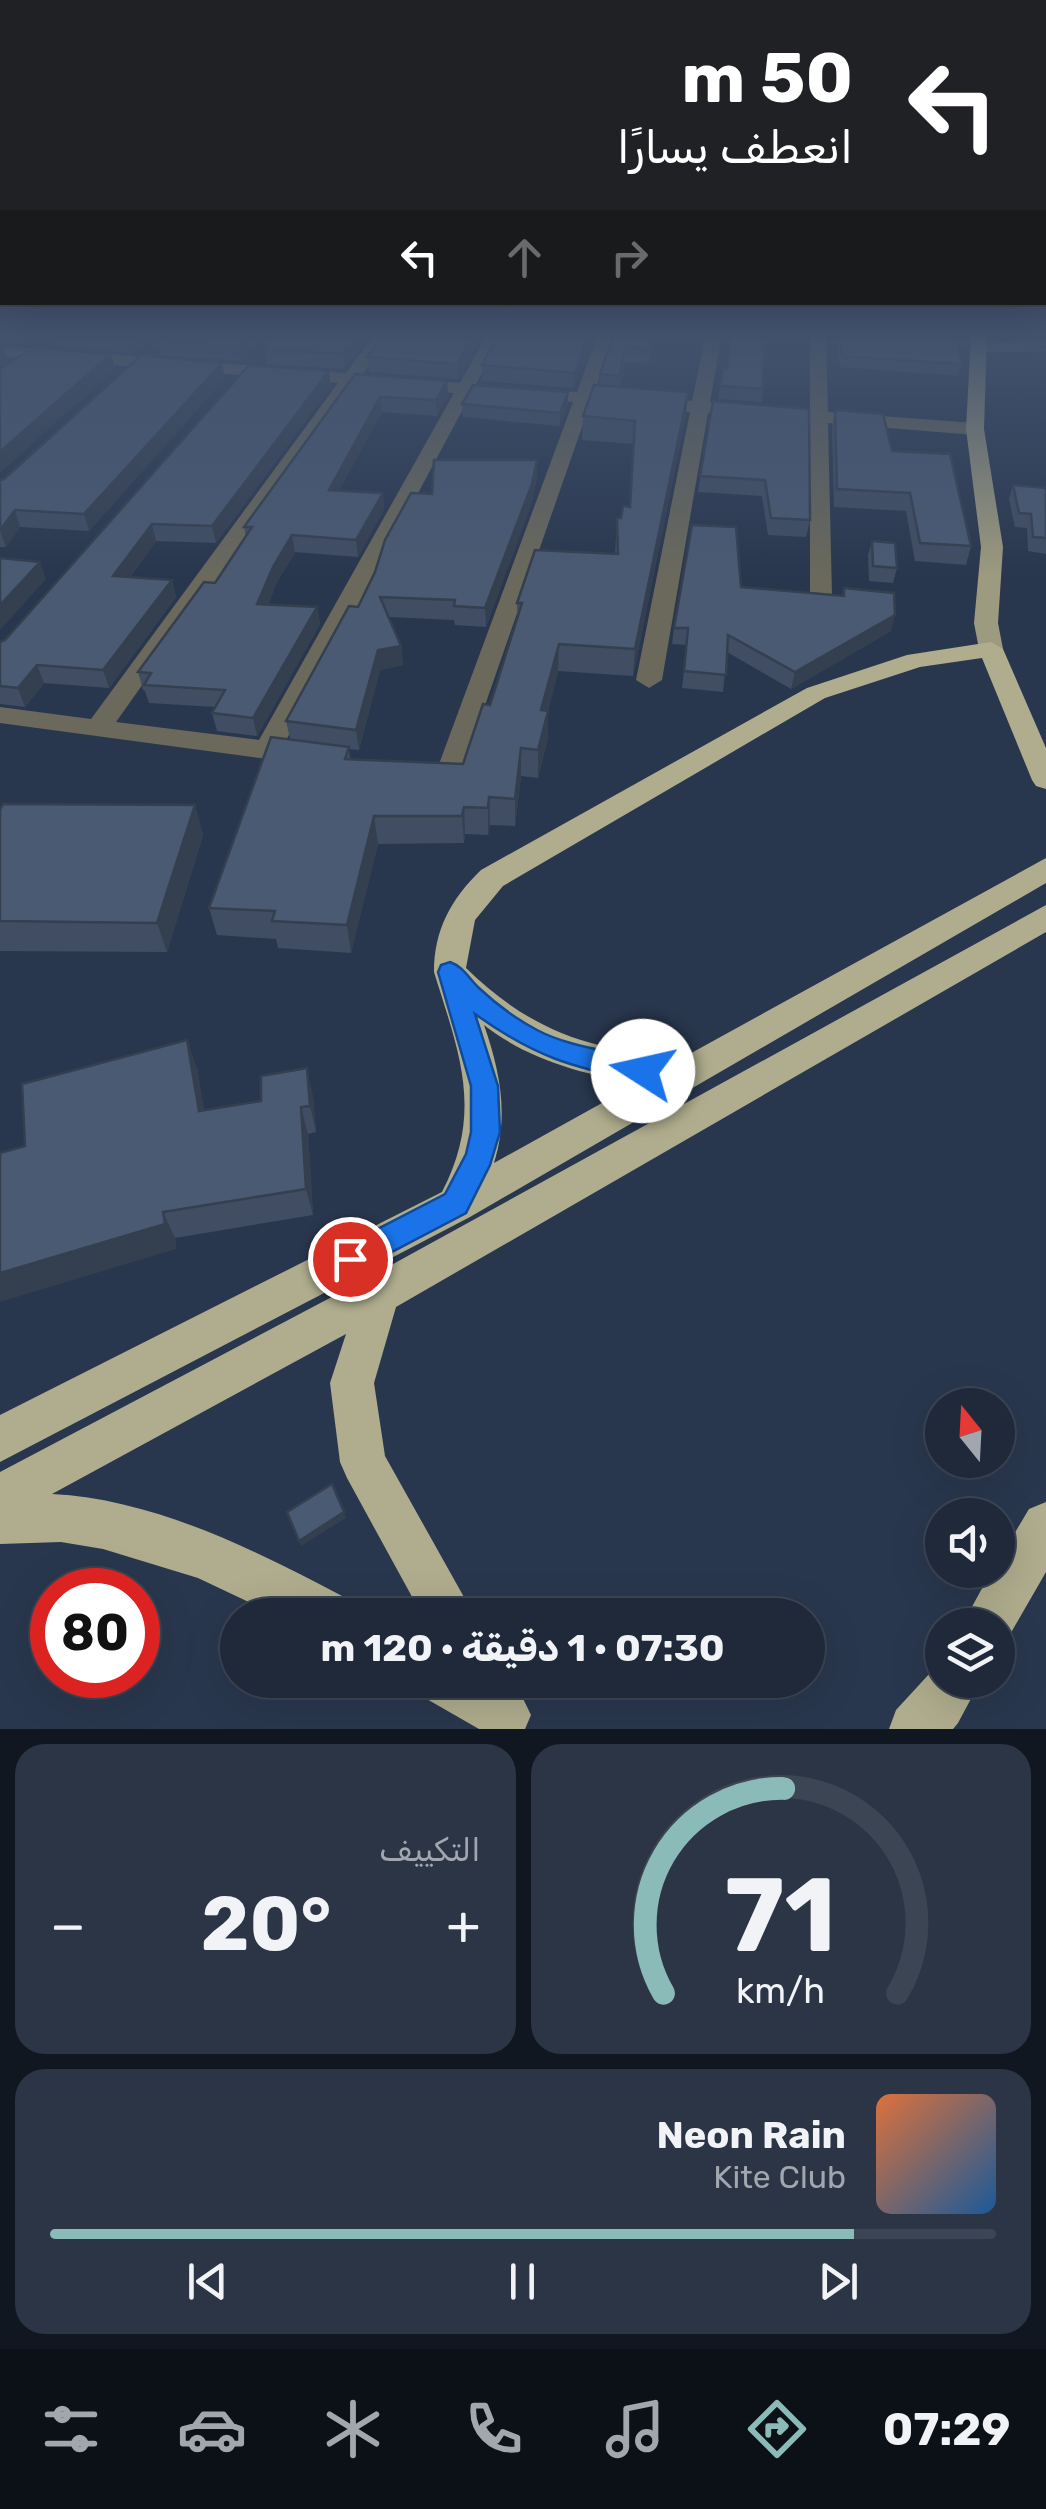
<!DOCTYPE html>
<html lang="ar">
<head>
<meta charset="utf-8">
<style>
	body { margin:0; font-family:Rubik,"Noto Naskh Arabic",sans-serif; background:#2c3545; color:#f1f3f6; direction:rtl; height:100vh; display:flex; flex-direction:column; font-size:38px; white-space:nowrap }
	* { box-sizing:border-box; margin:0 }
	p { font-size:32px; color:#a1a6af }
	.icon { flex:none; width:55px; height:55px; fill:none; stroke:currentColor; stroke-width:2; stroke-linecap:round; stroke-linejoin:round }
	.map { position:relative; height:1729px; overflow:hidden; direction:ltr }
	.side { display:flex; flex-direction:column; gap:15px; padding:15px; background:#111720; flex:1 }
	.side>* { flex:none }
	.top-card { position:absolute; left:0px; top:0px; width:1048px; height:305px; box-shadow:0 10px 40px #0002,0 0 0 2px #3c4554; direction:rtl; background:#202124; color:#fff; overflow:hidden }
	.needle { width:65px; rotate:342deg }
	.controls { position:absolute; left:925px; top:1388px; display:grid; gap:20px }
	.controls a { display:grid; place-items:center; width:90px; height:90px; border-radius:50%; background:#1f293a; box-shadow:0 10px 40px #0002,0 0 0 2px #3c4554; font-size:50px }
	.speed { position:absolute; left:30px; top:1568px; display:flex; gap:20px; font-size:50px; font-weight:700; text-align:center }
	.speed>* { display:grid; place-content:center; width:130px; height:130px; border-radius:50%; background:#1f293a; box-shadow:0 10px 40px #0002,0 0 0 2px #3c4554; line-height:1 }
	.speed .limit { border:15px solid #d22; background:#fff; color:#111 }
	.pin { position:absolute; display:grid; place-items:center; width:85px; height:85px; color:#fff; margin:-42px; border:5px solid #fff; border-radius:50%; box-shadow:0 2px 10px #0007 }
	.me { position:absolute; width:110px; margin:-55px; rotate:280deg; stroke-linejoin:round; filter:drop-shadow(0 0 8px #0008) }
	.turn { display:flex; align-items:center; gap:35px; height:210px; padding:0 30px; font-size:45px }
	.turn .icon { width:130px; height:130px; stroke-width:2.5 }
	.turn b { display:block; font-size:70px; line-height:85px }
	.lanes { display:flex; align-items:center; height:95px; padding:0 30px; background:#0003; justify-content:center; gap:50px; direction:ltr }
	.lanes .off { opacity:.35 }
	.big { font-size:75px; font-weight:700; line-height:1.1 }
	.side .widget { flex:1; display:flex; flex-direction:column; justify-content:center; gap:15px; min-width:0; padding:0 35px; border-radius:30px; background:#2c3545 }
	.side .dial { align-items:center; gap:0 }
	.dial svg { height:260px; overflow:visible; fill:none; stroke:#3c4554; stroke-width:7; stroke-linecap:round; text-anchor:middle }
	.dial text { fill:#f1f3f6; stroke:none }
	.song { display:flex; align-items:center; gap:30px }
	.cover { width:120px; height:120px; border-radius:15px; background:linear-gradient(135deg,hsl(20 70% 55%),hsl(210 70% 35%)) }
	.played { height:10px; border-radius:5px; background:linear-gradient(90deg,#8bbbb9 85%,#3c4554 85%) }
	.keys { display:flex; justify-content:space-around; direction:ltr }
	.heat { display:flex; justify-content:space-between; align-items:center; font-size:55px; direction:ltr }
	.side .tiles { flex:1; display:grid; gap:15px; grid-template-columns:1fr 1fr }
	.widget:last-child { grid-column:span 2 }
	.trip { position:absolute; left:220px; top:1598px; width:605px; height:100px; border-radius:50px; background:#1f293a; box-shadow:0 10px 40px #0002,0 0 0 2px #3c4554; font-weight:700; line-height:100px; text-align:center; direction:rtl }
	.tabs { display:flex; height:160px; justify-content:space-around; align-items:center; background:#0c1017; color:#a1a6af }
	.tabs .icon { width:70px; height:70px }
	.tabs .current { color:#8bbbb9 }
	.tabs b { font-size:45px; color:#f1f3f6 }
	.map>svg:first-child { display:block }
</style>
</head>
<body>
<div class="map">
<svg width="1046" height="1729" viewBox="0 0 1046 1729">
	<rect width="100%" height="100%" fill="#29374e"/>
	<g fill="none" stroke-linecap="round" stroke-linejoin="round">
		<g fill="#6a695c" fill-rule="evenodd">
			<path d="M375,334H391L362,375L460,383L487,334H503L476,384L577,392L598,334H614L594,393L692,401L706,334H722L710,402L810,410V334H826L828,412L975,423L984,429L975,435L828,423L832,596L821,603L810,596V421L708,413L662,680L649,688L636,680L690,412L590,404L459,780L449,783L410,776L406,770L410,764H439L573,402L471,394L284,744L314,749L318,755L314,761L304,764L0,723V707L91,719L338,383L0,356V346L346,373ZM355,385L454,393L259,740L116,722Z"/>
			<path d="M1046,341V351L980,353L972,348L980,343Z"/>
		</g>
		<path fill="#9c9a7f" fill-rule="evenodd" d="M971,334H987L984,429L1003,547L998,623L1003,649L991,656L979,649L974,623L981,547L966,429Z"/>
		<g fill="#afad8d" fill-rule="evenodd">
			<path d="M991,642L1003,649L1046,748V789L1036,786L1032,780L982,658L920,667L825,698L503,886L475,920L466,968C533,1033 592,1051 684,1057L1046,858V883L470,1217L0,1462V1415L442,1192C484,1111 459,1053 434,972C434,930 451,899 481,870L807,688L907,655ZM484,1025C527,1059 584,1075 638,1083L494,1163C509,1115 500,1071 484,1025Z"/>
			<path d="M1046,905V932L396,1307L374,1383L385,1456L474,1615H422L347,1478L340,1462L330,1383L346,1334L52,1494C154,1499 255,1550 344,1597L351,1615H276L198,1578L103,1549L61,1542L0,1544V1472L364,1280Z"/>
			<path d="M1046,1502V1572L1005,1643L998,1646V1625H962L992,1570H998V1561L1029,1509Z"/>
			<path d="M942,1660V1680H981L958,1723L953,1729H889L896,1710Z"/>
			<path d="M417,1680H514L531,1715L525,1729H479L425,1698Z"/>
		</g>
	</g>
	<g fill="#404d63">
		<path d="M0,334H41L28,344L0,343Z"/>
		<path d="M52,334H155L133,353L56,347Z"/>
		<path d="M164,334H265L240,361L161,355L157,340Z"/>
		<path d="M371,334L344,369L266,364L264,349Z"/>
		<path d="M384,334H483L458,379L369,372L367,357Z"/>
		<path d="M499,334H594L574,388L482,381V365Z"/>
		<path d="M614,334H659L658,336H652L648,364L625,362L620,387L686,415L633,676L558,671L548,711V738L538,778L521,776L515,826L490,825L488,835L465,834L464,843L378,844L351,953L278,948L276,939L217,935L209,908L290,739L286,721L358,607L432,494L537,477L532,502L486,627L455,625L454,620L388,617L401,646L403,665L380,670L359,750L349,749L350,759L463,764L490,705L517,621V603L615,554L617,518H621L629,507L633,444L582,440L583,416L599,386L600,374Z"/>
		<path d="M729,334H768L766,346H764L763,389L762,402L718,399L723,369H727Z"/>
		<path d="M836,334H968L966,346H958L962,364L958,376L840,367Z"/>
		<path d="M249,365L331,386L216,543L156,541L130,577L172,580L176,597L109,688L44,683L25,707L0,704V642L5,640Z"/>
		<path d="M355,374L447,381L448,396L437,416L382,412L339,490L383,493L384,509L358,557L295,552L276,584L268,605L317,607L320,624L257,736L217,731L212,713L215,707L149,703L145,691L143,690L138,672L215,583L246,537L244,527Z"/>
		<path d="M225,378L89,531L20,527L6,547H0V480Z"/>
		<path d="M713,401L810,520L806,537L768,535L762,496L698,492Z"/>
		<path d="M462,404L568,405L560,426L463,417Z"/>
		<path d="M835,410L892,451L971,546L966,565L915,561L906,511L834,507L832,427Z"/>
		<path d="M1013,485L1046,488V554L1028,551L1027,528L1015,527L1009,499Z"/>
		<path d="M872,541L897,568L893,583L869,581L868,555Z"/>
		<path d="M741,587L842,596L844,588L891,631L791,689L727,652L723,692L682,688L687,645L672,644L674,628Z"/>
		<path d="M195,805L203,835L167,952L0,951V810Z"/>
		<path d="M197,1068L204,1110L313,1096L316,1132L308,1134L313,1215L175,1238L176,1249L25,1146Z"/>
	</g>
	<g fill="#343f50">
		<path d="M25,334H41L28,344Z"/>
		<path d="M134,334H155L133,353L129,338Z"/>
		<path d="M249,334H265L240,361L237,346Z"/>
		<path d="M358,334H371L344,369L343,354Z"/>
		<path d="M474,334H483L458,379L457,364Z"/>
		<path d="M589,334H594L574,388L575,373Z"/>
		<path d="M3,345L7,360L0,367V348Z"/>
		<path d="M111,354L115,369L0,473V452Z"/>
		<path d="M222,363L225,378L89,531L84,514Z"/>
		<path d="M329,371L331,386L216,543L212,526Z"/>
		<path d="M447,381L448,396L437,416L436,400Z"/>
		<path d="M568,392V405L560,426V413Z"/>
		<path d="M688,392L686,415L633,676L635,649Z"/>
		<path d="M380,397L382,412L331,506L329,490Z"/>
		<path d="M537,460V477L532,502L486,627L485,608Z"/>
		<path d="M383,493L384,509L358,557L356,540Z"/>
		<path d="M15,510L20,527L6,547L0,530Z"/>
		<path d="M152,524L156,541L118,593L113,576Z"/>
		<path d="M292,535L295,552L276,584L261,622L257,604L273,567Z"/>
		<path d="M40,562L46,579L0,630V605Z"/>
		<path d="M172,580L176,597L109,688L103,670Z"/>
		<path d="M317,607L320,624L257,736L253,718Z"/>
		<path d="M895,615L891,631L791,689L795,672Z"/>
		<path d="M559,644L558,671L541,738V710Z"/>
		<path d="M401,646L403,665L380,670L359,750L356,730L378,650Z"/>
		<path d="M37,665L44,683L25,707L18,688Z"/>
		<path d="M548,711V738L538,778V750Z"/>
		<path d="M521,748V776L515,826V799Z"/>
		<path d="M489,797L490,825L488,835V808Z"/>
		<path d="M195,805L203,835L167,952L157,923Z"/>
		<path d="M464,807L465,834L464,843L462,816Z"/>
		<path d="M374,816L378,844L351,953L347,925Z"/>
		<path d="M187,1040L197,1068L209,1138L199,1111Z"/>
		<path d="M307,1068L313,1096L316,1132L310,1106Z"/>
		<path d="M301,1107L308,1134L313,1215L306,1189Z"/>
		<path d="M163,1212L175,1238L176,1249L0,1302V1273Z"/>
		<path d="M344,1512L346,1518L301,1546L299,1541Z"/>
	</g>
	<g fill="#4b5a73" stroke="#343f50" stroke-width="2.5">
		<path d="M71,334H134L129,338Z"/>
		<path d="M164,334H249L237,346L157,340Z"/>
		<path d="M277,334H358L343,354L264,349Z"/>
		<path d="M384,334H474L457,364L367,357Z"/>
		<path d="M499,334H589L575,373L482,365Z"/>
		<path d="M614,334H652L650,349L625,347L620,376L600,374Z"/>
		<path d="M730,334H768H764L763,389L720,386L723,369H727Z"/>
		<path d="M839,334H969H956L962,364L842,356Z"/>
		<path d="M33,348L111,354L0,452V369Z"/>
		<path d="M140,356L222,363L84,514L15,510L0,530V480L4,479Z"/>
		<path d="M249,365L329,371L212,526L152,524L113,576L172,580L103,670L37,665L18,688L0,686V642L5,640Z"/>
		<path d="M355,374L447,381L436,400L380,397L329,490L383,493L356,540L292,535L273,567L257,604L317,607L253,718L212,713L225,690L144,685L151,673L138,672L204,582L215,583L252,527H244Z"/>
		<path d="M473,385L568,392L560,413L462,404Z"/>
		<path d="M594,385L688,392L635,649L559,644L541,710L548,711L538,750L521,748L515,799L489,797L488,808L464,807L462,816H374L347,925L272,921L275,911L209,908L271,737L349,747L345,759L463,764L483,704L490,705L522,603H517L535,550L618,554L617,518H621L623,506L630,507L635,421L583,416Z"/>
		<path d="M713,401L809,409L810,520L771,518L765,480L700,476Z"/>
		<path d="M835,410L883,414L892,451L950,454L971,546L920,543L910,493L837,489Z"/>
		<path d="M434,460H537L532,484L485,608L454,606L455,600L380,597L401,646L378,650L356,730L286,721L349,606L358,607L375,572L385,540L411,493L432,494Z"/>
		<path d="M1013,485L1046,488V538L1033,537L1031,514L1019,513Z"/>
		<path d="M692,525L736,527L741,587L844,596V588L894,593L895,615L795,672L728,635L726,675L684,671L688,628H674Z"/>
		<path d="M872,541L895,543L897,568L873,566Z"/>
		<path d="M0,558L40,562L0,605Z"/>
		<path d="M3,804L195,805L157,923L0,921V810Z"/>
		<path d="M187,1040L199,1111L261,1101V1076L307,1068L310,1106L301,1107L306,1189L163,1212L165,1224L0,1273V1153L25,1146L22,1084Z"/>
		<path d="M332,1484L344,1512L299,1541L287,1512Z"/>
	</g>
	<linearGradient id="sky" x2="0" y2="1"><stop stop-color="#171e2b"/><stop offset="0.58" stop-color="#43536e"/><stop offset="1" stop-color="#43536e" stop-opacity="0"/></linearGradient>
	<rect width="1046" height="576" fill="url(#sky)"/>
	<path fill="#1a73e8" stroke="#114b97" stroke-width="2.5" d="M450,962C464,967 469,979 479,988C495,1003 518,1020 537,1030C573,1049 615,1050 652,1063L656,1071L652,1079L643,1082C571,1067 535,1057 475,1014L498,1086L500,1132L490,1165L466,1213L350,1274L339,1270L334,1259L339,1249L445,1194L466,1154L471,1132V1086L438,972L441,965Z"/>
</svg>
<div class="controls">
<a><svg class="needle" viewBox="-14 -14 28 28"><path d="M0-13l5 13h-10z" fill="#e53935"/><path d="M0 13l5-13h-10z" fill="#a1a6af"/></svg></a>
<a><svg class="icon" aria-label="sound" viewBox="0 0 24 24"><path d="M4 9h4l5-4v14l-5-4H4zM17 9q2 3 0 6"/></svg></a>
<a><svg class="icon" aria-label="layers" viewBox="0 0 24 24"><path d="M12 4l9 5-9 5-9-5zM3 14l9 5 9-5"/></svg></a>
</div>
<div class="speed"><div class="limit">80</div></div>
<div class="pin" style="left:350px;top:1259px;background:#d93025"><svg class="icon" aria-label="arrive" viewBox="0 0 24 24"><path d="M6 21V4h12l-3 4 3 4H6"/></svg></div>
<svg class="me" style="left:643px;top:1071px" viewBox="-20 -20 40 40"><circle r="19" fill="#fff"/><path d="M0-13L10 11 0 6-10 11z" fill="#1a73e8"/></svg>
<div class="trip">07:30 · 1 دقيقة · 120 m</div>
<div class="top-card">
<div class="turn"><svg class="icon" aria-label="left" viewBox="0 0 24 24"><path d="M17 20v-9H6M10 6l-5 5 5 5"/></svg><div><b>50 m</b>انعطف يسارًا</div></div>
<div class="lanes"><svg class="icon" aria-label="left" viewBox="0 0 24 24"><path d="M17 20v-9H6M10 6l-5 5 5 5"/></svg><svg class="icon off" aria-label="ahead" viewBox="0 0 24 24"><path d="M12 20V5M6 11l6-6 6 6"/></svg><svg class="icon off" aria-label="right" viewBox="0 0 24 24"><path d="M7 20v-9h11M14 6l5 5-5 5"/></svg></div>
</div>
</div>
<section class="side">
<div class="tiles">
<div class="widget dial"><svg viewBox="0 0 100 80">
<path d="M14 69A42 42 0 1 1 86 69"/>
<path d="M14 69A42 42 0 0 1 51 6" stroke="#8bbbb9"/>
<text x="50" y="56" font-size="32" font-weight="700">71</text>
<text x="50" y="72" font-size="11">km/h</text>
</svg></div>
<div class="widget"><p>التكييف</p>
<div class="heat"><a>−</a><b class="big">20°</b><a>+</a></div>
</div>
<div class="widget">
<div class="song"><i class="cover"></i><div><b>Neon Rain</b><p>Kite Club</p></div></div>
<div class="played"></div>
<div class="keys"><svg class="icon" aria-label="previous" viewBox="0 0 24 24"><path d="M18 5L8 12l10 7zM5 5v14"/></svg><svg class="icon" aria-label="pause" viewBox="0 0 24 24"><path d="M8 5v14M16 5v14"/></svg><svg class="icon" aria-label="next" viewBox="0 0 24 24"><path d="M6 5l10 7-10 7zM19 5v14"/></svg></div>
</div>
</div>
</section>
<nav class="tabs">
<b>07:29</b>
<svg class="icon current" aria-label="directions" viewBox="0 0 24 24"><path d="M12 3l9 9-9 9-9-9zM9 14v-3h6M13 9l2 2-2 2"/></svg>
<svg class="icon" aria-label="music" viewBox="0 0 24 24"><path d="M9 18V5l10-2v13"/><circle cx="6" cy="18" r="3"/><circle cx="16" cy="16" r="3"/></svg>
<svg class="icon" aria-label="phone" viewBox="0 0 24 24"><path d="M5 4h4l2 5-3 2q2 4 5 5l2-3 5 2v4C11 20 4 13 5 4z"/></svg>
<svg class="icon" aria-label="climate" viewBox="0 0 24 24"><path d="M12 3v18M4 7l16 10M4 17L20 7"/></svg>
<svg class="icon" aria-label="car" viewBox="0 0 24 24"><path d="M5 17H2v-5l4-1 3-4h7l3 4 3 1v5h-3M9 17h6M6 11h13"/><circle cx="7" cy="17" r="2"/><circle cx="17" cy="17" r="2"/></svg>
<svg class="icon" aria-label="filters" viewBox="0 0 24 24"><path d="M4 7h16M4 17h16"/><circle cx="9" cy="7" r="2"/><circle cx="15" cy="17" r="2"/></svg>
</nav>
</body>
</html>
